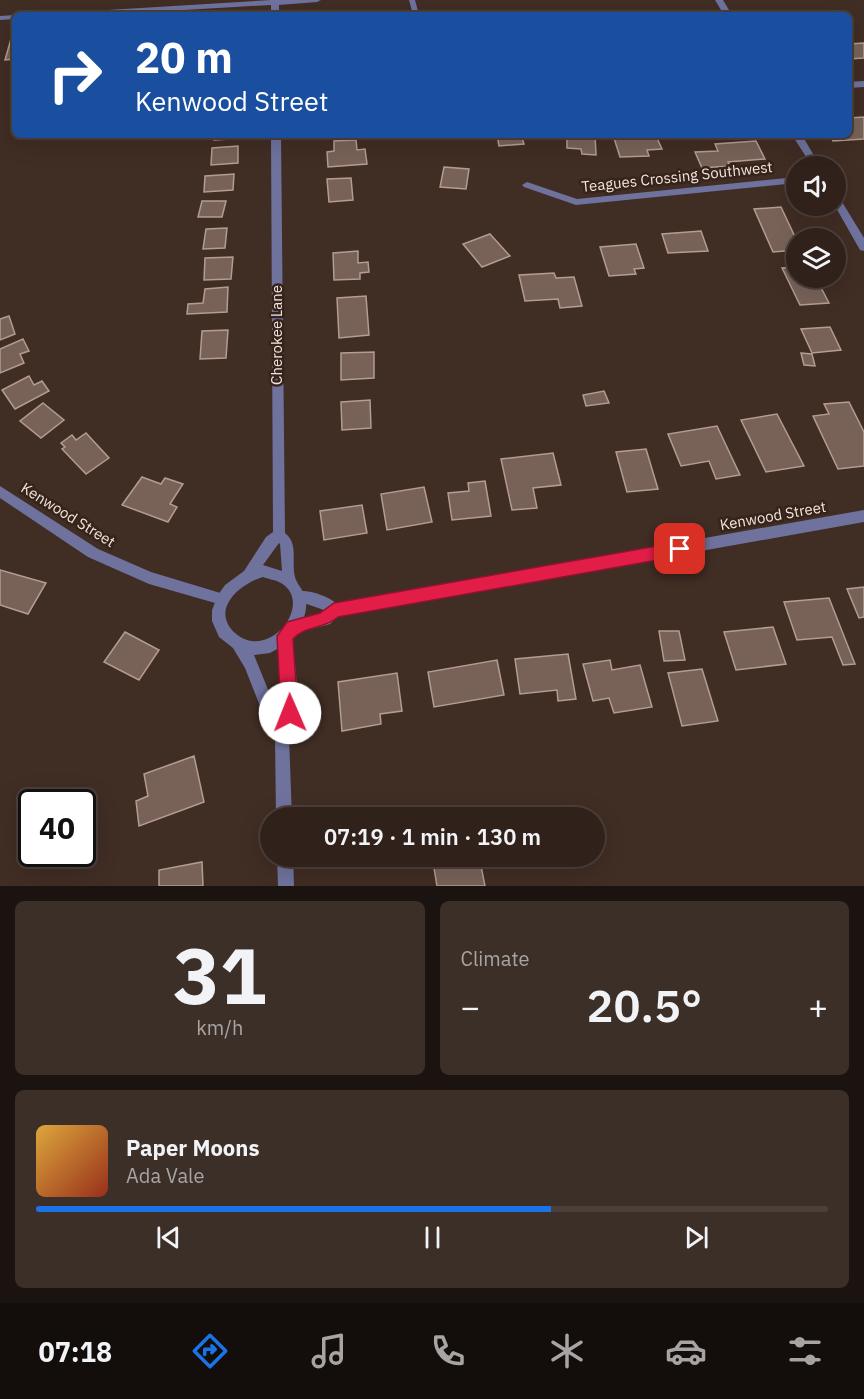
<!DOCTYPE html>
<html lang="en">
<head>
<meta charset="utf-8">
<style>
	body { margin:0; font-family:"IBM Plex Sans",sans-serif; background:#3c2f28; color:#f1f3f6; height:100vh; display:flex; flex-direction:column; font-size:22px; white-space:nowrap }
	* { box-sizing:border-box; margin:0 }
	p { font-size:20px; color:#a8a4a3 }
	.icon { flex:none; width:33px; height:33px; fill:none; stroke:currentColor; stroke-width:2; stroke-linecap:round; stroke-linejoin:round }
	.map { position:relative; height:886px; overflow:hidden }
	.drawer { display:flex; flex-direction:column; gap:15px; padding:15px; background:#1a130f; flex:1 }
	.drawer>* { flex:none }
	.hud { position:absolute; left:12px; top:12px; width:840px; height:126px; border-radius:9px; box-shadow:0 6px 24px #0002,0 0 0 2px #4b3f3a; background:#1a4fa0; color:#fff; overflow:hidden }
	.buttons { position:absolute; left:786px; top:156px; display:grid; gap:12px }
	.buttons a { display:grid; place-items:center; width:60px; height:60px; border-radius:50%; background:#30221b; box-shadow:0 6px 24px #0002,0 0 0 2px #4b3f3a; font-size:30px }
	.speed { position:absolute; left:18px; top:789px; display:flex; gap:12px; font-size:30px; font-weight:700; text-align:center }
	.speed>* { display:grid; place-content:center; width:78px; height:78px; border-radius:50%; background:#30221b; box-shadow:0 6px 24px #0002,0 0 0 2px #4b3f3a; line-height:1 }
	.speed .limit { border:3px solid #111; border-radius:9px; background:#fff; color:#111 }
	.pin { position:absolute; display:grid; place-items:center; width:51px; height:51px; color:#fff; margin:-26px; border-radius:12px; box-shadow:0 3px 9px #0006 }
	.me { position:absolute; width:66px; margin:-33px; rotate:359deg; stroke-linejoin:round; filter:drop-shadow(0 0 4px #0008) }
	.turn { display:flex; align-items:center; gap:21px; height:126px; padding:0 24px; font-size:27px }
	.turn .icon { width:78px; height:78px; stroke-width:2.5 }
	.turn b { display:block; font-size:42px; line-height:51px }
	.big { font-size:45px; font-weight:600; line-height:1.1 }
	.drawer .tile { flex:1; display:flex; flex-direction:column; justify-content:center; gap:9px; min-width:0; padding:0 21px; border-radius:9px; background:#3c2f28 }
	.drawer .dial { align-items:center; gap:0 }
	.dial b { font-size:78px; line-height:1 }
	.song { display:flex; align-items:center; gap:18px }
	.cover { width:72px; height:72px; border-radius:9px; background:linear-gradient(135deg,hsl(40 70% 55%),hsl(10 70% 35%)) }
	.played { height:6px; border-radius:3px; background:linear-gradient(90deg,#1a73e8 65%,#4b3f3a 65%) }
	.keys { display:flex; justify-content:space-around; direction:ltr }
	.heat { display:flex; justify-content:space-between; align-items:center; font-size:33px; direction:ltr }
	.drawer .tiles { flex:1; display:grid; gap:15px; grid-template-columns:1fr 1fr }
	.tile:last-child { grid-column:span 2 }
	.trip { position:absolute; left:260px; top:807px; width:345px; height:60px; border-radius:30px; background:#30221b; box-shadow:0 6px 24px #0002,0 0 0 2px #4b3f3a; font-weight:600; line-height:60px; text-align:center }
	.tabs { display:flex; height:96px; justify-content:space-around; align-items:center; background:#130e0b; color:#a8a4a3 }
	.tabs .icon { width:42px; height:42px }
	.tabs .on { color:#1a73e8 }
	.tabs b { font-size:27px; color:#f1f3f6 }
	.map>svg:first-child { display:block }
</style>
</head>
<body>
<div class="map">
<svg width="864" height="886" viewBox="0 0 864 886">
	<rect width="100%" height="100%" fill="#402d24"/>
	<g fill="#786258" stroke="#b39c90" stroke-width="1.5">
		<path d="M11,39H15V59L5,60Z"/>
		<path d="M864,43V58L849,59V44Z"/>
		<path d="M864,117V139L833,141L830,135H849V118Z"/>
		<path d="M194,135H230V139L214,140V135Z"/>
		<path d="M497,135H521L524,144L499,146Z"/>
		<path d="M567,135H595L596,155L582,154L581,149L567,148Z"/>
		<path d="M613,135H627L628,137L656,136L662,149L647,150L649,156L620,157Z"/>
		<path d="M356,140L357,150L365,149L367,164L328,167L327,152L334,151V141Z"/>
		<path d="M756,141L765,159L728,162L730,166L702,168L695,152L718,151L715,144Z"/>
		<path d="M238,146V163L211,165L212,148Z"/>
		<path d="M444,167L469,169L466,189L440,187Z"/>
		<path d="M234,174L233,190L204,192L205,176Z"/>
		<path d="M351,178L353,200L329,202L327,179Z"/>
		<path d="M202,201H226L222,217H198Z"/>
		<path d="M781,207L796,239V250L773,252L754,209Z"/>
		<path d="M227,228L225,248L203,249L206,229Z"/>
		<path d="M701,231L708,251L668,253L662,234Z"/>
		<path d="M490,234L510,256L482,267L463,244Z"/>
		<path d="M636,244L644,268L634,269L636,274L609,276L600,247Z"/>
		<path d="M358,251V263L368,262L369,272L360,273V279L334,280L333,253Z"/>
		<path d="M233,257L231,279L204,280L205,258Z"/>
		<path d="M796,267V278H816L829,303L800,305L782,268Z"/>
		<path d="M554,273L556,278L574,277L582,306L560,308L558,299L525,301L519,275Z"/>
		<path d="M228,287L227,312L187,314L188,304L203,303L205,289Z"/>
		<path d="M366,296L369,335L339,338L337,298Z"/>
		<path d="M9,316L15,334L0,340V319Z"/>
		<path d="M830,327L841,350L812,353L801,329Z"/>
		<path d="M228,330L226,358L200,359L202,331Z"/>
		<path d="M23,339L29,351L20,354L24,363L0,373V349Z"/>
		<path d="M374,352V378L341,380V353Z"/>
		<path d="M801,353L812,354L815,366L804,365Z"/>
		<path d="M29,376L34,385L42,381L49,391L15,409L2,390Z"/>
		<path d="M604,391L609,403L586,406L583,395Z"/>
		<path d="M370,400L371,428L342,430L341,402Z"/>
		<path d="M849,402L864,432V466L838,469L813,416L829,414L824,404Z"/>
		<path d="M43,403L64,420L41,438L20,421Z"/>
		<path d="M777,414L804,466L766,472L741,420Z"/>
		<path d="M717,426L740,475L716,479L709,461L681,466L668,434Z"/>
		<path d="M86,433L109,458L86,474L62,449L65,447L61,443L72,435L76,440Z"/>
		<path d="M646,449L658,489L627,492L616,452Z"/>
		<path d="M553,453L561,485L533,488L537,508L512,510L501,459Z"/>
		<path d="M142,477L161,484L165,478L183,484L170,504L177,507L168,522L122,505Z"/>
		<path d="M485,481L491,516L452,520L448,493L469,491L468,483Z"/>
		<path d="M424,487L432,522L387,530L381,494Z"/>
		<path d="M362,505L367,533L324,540L320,511Z"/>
		<path d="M0,570L46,583L28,614L0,605Z"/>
		<path d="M864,587V617L859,618L847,589Z"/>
		<path d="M829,598L855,664L843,665L832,637L797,640L784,602Z"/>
		<path d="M773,627L786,664L736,670L724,632Z"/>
		<path d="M659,631H679L685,660L664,661Z"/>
		<path d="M125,632L159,650L139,680L104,662Z"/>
		<path d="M568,654L576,699L558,701L557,690L520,694L515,659Z"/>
		<path d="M497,660L504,695L434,707L428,672Z"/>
		<path d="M610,660L612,670L640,665L652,707L614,713L609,698L593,701L583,664Z"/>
		<path d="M702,669L718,721L682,726L668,673Z"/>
		<path d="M397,673L402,711L380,714L381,724L342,731L338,682Z"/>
		<path d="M194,756L204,802L139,826L136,801L148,796L144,774Z"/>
		<path d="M432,856H479L485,886H437Z"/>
		<path d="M202,862L203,886H159V870Z"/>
	</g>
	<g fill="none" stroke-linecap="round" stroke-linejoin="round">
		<path fill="#6e729d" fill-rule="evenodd" d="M409,0H415L419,15H413Z"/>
		<g fill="#6e729d" fill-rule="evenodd">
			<path d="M715,0H723L732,15H724Z"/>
			<path d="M864,81V87L849,88V82Z"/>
			<path d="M792,135H802L820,166H812Z"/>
			<path d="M796,177V183L576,205L524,187L522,185L527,182L577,199Z"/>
			<path d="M836,196L839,197L864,238V251L860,250L835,206Z"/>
			<path d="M0,486L98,549L151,572L227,595L229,599L227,603L222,605L149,584L88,557L0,498Z"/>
			<path d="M864,510V522L338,616L330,624L293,634L288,632L286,627L288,622L321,614L324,610L295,600L293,596L295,592C306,588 328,596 336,603Z"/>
		</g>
		<g fill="#6e729d" fill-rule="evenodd">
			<path d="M271,0H321L317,2L279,5V15H271V5L99,15H54L58,13Z"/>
			<path d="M15,15V19L0,20V16L15,15H17Z"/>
			<path d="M271,135H281L285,533C299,544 291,562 295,577C298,588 308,592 306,608C305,619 299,629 292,638C294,660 305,721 289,737L292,818H276L275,737L271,734L245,668L233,648L219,637L212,621V610L218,595L225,585L244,571L266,537L273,532ZM279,543L280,544L282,571L263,565ZM263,577C268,579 276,580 281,583C315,603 269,663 235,633C210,610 239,584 263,577ZM279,648L283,699L282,724L254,655L270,653Z"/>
			<path d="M277,856H293L294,886H278Z"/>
		</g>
	</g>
	<path fill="#e11d48" stroke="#92132f" stroke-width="1.5" d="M680,542L685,544L687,549L685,554L680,556L338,617C325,629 304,626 293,639L298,713L296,719L290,721L284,719L281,713L277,636L287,622L320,613L334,603Z"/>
	<g text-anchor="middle" stroke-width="5" stroke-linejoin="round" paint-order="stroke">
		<g font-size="15" fill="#f2e5df" stroke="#36231a">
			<text transform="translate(677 177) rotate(-6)" y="5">Teagues Crossing Southwest</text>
			<text transform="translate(277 335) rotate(-90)" y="5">Cherokee Lane</text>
			<text transform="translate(68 515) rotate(32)" y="5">Kenwood Street</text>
			<text transform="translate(773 516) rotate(-10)" y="5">Kenwood Street</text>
		</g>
	</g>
</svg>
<div class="buttons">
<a><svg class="icon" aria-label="sound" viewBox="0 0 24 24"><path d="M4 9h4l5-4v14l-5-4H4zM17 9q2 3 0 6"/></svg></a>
<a><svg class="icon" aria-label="layers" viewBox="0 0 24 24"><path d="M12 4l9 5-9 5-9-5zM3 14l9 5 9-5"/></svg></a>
</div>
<div class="speed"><div class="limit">40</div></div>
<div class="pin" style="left:680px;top:549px;background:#d93025"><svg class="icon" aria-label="arrive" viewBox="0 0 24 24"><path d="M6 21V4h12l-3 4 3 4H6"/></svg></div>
<svg class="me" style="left:290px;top:713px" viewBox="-20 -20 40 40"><circle r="19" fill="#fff"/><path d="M0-13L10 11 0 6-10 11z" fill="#e11d48"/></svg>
<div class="trip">07:19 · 1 min · 130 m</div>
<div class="hud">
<div class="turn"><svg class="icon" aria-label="right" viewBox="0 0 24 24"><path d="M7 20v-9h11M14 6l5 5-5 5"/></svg><div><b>20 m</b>Kenwood Street</div></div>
</div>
</div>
<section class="drawer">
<div class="tiles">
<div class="tile dial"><b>31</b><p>km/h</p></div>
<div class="tile"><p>Climate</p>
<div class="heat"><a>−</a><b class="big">20.5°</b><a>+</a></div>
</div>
<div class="tile">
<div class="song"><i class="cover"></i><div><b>Paper Moons</b><p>Ada Vale</p></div></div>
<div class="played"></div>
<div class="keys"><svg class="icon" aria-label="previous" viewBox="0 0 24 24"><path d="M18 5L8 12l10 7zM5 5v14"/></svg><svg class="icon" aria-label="pause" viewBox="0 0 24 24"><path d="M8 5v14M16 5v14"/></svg><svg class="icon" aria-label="next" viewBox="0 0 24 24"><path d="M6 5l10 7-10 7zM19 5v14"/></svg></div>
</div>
</div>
</section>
<nav class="tabs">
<b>07:18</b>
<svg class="icon on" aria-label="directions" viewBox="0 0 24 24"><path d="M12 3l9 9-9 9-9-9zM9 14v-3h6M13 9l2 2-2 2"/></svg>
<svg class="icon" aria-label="music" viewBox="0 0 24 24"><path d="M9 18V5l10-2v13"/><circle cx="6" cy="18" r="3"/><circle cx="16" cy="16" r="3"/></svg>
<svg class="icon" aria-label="phone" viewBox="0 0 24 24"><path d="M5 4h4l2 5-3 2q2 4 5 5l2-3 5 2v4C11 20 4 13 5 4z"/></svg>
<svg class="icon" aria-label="climate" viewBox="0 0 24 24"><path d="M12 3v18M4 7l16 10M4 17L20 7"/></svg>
<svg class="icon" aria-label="car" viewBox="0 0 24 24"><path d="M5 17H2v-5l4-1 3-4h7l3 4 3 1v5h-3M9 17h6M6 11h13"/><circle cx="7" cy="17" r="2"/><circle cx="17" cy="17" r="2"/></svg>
<svg class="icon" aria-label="filters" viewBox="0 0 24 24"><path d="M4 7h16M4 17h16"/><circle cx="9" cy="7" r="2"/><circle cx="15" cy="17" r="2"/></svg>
</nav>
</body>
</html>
